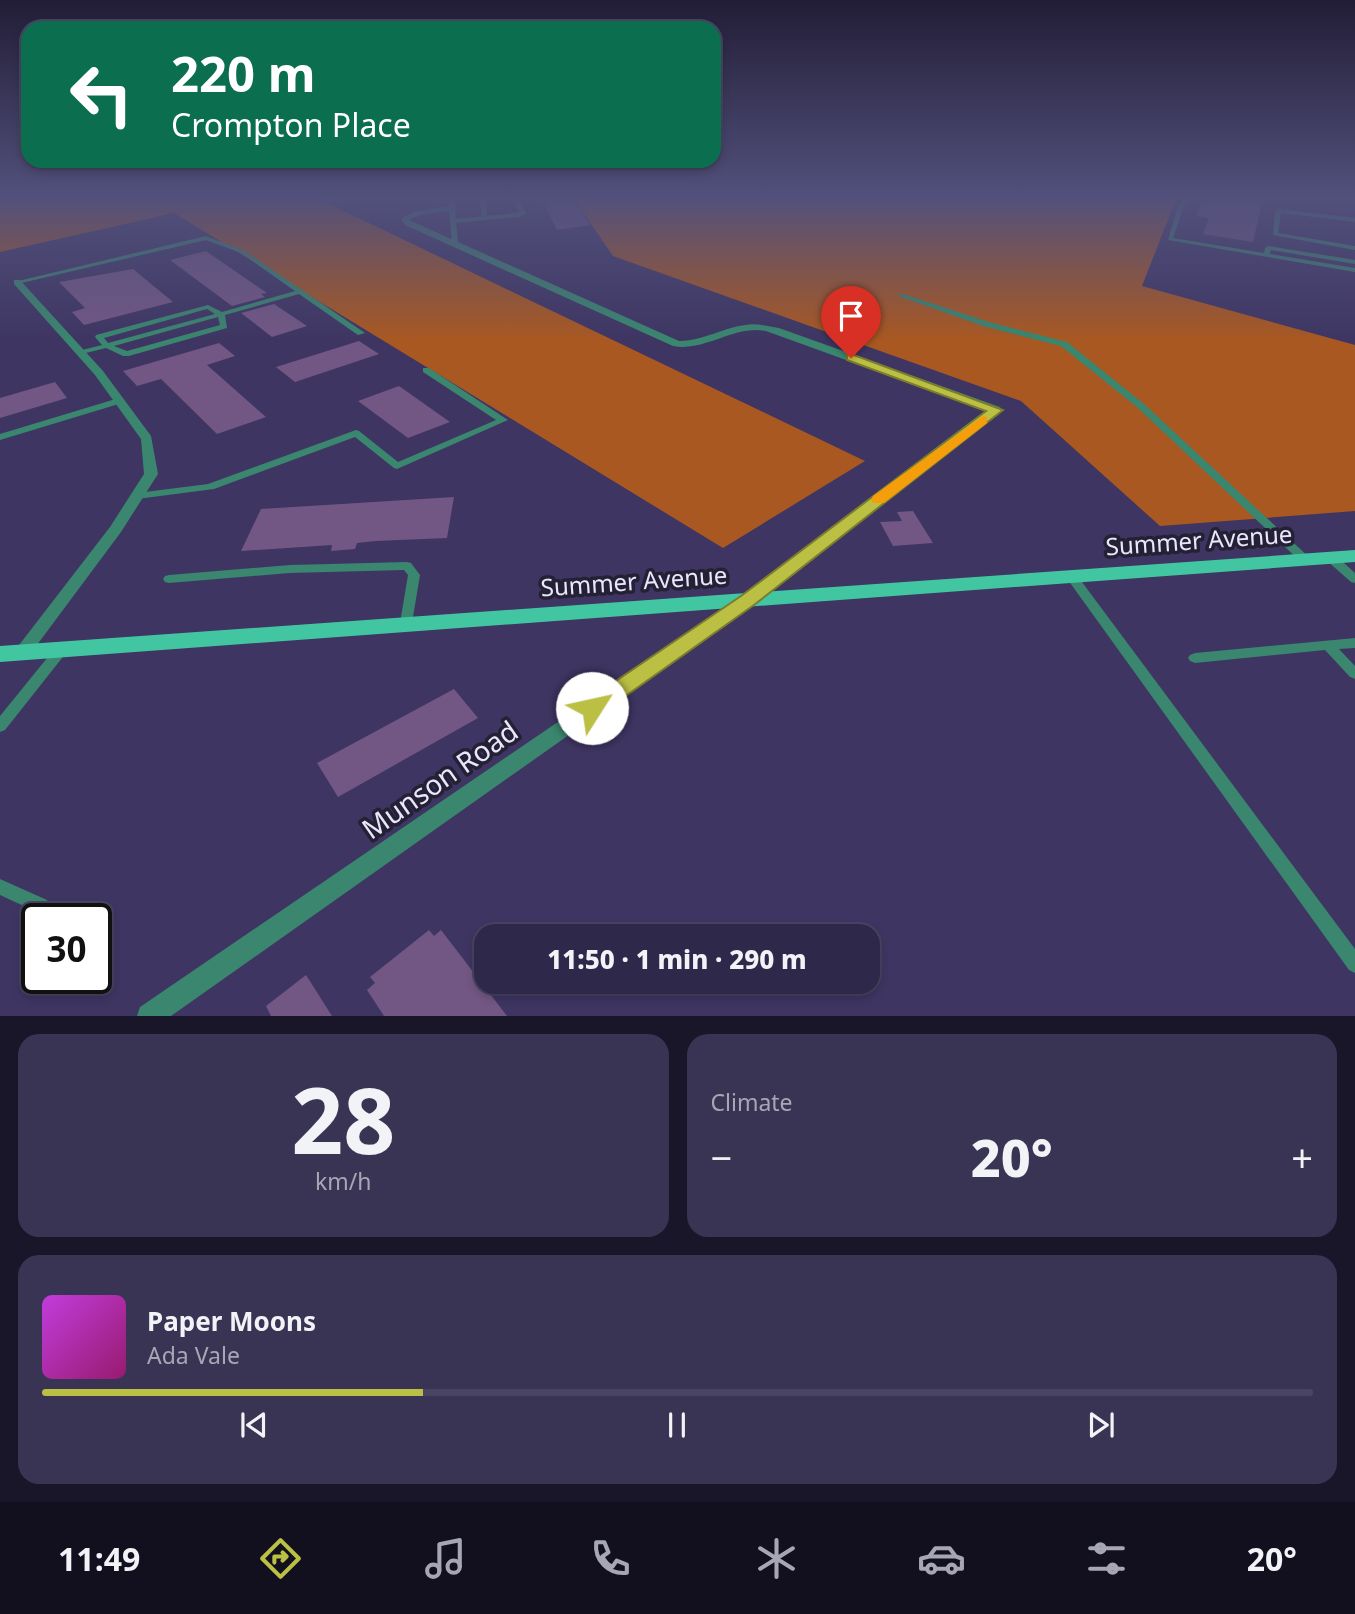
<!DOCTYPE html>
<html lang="en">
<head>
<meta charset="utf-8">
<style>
	body { margin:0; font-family:"Noto Sans",sans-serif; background:#3a3454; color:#f1f3f6; height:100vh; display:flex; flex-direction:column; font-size:26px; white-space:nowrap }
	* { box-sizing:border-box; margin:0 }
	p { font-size:23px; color:#a7a6b5 }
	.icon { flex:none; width:38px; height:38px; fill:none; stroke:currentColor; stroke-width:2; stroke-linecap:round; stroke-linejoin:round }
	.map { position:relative; height:1016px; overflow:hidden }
	.sheet { display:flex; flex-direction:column; gap:18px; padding:18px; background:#191629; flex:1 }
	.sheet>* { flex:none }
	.banner { position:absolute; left:21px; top:21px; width:700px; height:147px; border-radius:21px; box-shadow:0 4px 10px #0003,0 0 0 2px #494462; background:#0b6e4f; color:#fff; overflow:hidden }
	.speed { position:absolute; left:21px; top:903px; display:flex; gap:14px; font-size:35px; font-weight:700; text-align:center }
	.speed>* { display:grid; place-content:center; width:91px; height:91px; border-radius:50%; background:#2e284a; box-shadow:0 4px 10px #0003,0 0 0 2px #494462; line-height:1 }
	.speed .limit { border:4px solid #111; border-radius:10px; background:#fff; color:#111 }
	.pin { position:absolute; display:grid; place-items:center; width:60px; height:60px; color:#fff; margin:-72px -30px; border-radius:50% 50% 50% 0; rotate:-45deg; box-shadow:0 0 7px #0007 }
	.pin .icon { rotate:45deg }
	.me { position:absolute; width:77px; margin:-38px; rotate:55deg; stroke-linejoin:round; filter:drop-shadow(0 0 5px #0008) }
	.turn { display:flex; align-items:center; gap:24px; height:147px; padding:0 35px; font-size:32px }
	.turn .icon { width:91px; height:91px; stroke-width:2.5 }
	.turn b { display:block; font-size:49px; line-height:60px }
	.big { font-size:52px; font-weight:800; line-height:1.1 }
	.sheet .tile { flex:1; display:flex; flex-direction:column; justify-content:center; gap:10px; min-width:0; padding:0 24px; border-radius:21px; background:#3a3454 }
	.sheet .dial { align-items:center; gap:0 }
	.dial b { font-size:91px; line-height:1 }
	.song { display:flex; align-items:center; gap:21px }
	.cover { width:84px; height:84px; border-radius:10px; background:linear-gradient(135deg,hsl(290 70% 55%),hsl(320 70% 35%)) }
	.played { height:7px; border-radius:4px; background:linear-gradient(90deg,#bbc044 30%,#494462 30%) }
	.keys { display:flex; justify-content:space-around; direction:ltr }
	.heat { display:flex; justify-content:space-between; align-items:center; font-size:38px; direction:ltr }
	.sheet .tiles { flex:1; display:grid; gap:18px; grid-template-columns:1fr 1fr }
	.tile:last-child { grid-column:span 2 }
	.trip { position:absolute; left:474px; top:924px; width:406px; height:70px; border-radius:21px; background:#2e284a; box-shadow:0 4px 10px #0003,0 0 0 2px #494462; font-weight:800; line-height:70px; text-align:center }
	.tabs { display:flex; height:112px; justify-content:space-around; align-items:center; background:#12101e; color:#a7a6b5 }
	.tabs .icon { width:49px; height:49px }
	.tabs .current { color:#bbc044 }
	.tabs b { font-size:32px; color:#f1f3f6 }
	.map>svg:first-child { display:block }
</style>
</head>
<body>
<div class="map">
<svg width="1355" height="1016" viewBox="0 0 1355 1016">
	<rect width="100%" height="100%" fill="#3e3562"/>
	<g fill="#a95821">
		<path d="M0,199H319L865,461L723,548L174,213L0,252Z"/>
		<path d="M574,199H1176L1142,286L1355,345V511L1160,526L1021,401L613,256Z"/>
	</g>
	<g fill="#725784">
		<path d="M546,199H574L590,225L557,230L543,202Z"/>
		<path d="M1203,199L1262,202L1253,242L1203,234L1209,218L1196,216Z"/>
		<path d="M206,251L267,293L261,294L265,297L232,306L170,260Z"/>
		<path d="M133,269L173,302L84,325L72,312L85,308L59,282Z"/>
		<path d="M274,304L307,326L272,337L241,313Z"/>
		<path d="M359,341L379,354L295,382L276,367Z"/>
		<path d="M219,343L235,356L207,365L266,417L217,434L161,379L137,386L123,371Z"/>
		<path d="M55,382L67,398L0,418V398Z"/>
		<path d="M399,386L450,422L408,438L358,401Z"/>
		<path d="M454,497L447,538L376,541L357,543L355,549L331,551L332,545L241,551L261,509Z"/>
		<path d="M913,511L933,543L893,546L880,522L902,521L897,512Z"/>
		<path d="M454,689L478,718L338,797L317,763Z"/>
		<path d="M429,930L434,936L441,930L507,1016H384L367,990L375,983L370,977Z"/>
		<path d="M306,975L332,1016H271L266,1006Z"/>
	</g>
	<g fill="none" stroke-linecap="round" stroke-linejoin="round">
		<g fill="#3a866f" fill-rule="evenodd">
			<path d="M448,199H454L458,243L455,245L452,243Z"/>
			<path d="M480,199H486L487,219L482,218Z"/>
			<path d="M1184,199H1190L1184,206L1173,238L1264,253L1265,248L1268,246L1355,260V264L1271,250L1270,254L1355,268V272L1168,240L1178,206Z"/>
			<path d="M1278,209L1355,218V222L1281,213L1278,233L1355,246V250L1273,235L1275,211Z"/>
			<path d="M206,236L245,251L365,333L358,335L299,294L225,315L227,328L129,356H123L106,348L78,355V351L102,345L95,337L96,335L208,305L222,312L295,291L241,253L206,240L17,284L14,282ZM207,309L215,314L108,343L104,338ZM218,317L220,325L127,351L114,346Z"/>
			<path d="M899,294H903L989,322L1067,342L1144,404L1311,559L1305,563L1301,562L1138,408L1061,346L983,326L899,296Z"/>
			<path d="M423,368H429L508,420L397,469L394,468L355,437L214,489L137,499L132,496L137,493L208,484L356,430L359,431L398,462L496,420L423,372Z"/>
			<path d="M119,398L123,401L122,403L0,440V434Z"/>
			<path d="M1330,553L1334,554L1355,573V583L1351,582L1326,560L1324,557Z"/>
			<path d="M407,562L411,563L420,575L412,623L410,626H402L400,623L408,575L404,570L290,573L169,583L165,582L163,579L165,576L169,575L290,565Z"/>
			<path d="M1072,573L1076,574L1355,949V973L1349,970L1068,580L1066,577L1068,574Z"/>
			<path d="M1355,638V648L1339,649L1355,666V679L1350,677L1325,650L1195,663L1190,661L1188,658L1190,655L1195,653Z"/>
			<path d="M61,645L66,647L67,650L66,653L5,730L0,732V716L56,647Z"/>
			<path d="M0,879L47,900L50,906L47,912L41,914L0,895Z"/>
		</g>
		<g fill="#3a866f" fill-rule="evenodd">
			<path d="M511,199H519L526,214L519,217L454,223L450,221L454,219L517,213L519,211Z"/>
			<path d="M453,206H456V210L420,215L409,220L679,341C702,341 722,328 745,325C757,323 767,326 779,328L1000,407L1002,410L753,605L171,1016H137L140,1007L741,597L987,411L766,331C733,325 706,352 673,346L405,225L401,219L415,211Z"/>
			<path d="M14,280H20L103,371L151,436L158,474L121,532L28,657L22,659L16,657L13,653L16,649L110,527L144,474L141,439L95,375L14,284Z"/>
		</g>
		<path fill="#42c6a2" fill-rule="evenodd" d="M1355,550V562L0,662V646Z"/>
	</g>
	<linearGradient id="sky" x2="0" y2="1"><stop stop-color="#221d36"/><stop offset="0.58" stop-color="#52517c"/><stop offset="1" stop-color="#52517c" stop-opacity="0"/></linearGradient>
	<rect width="1355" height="341" fill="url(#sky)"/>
	<path fill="#bbc044" stroke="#7a7d2c" stroke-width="2" d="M851,354L1003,410L754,605L600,714L592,716L585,714L582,708L585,702L741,596L986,411L847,360V355Z"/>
	<path fill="#f59e0b" d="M983,416L987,417V423L884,503H873L871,500L873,496Z"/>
	<g text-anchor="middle" stroke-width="7" stroke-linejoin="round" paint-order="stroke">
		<g font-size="24" fill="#e9e6fd" stroke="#242135">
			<text transform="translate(1199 541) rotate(-4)" y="8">Summer Avenue</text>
			<text transform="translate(634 582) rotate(-4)" y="8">Summer Avenue</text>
		</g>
		<g font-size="28" fill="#e9e6fd" stroke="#242135">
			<text transform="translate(440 780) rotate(-35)" y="10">Munson Road</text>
		</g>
	</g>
</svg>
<div class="speed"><div class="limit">30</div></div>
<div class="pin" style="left:851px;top:358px;background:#d93025"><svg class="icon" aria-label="arrive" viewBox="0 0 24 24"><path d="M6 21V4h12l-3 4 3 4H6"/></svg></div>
<svg class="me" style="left:592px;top:708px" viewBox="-20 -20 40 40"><circle r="19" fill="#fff"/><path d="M0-13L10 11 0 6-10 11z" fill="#bbc044"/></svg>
<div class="trip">11:50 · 1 min · 290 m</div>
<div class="banner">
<div class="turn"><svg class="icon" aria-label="left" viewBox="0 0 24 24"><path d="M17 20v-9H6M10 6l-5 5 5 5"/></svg><div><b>220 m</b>Crompton Place</div></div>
</div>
</div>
<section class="sheet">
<div class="tiles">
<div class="tile dial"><b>28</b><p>km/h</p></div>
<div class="tile"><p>Climate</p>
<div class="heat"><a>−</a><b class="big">20°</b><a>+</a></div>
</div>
<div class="tile">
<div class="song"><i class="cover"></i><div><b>Paper Moons</b><p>Ada Vale</p></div></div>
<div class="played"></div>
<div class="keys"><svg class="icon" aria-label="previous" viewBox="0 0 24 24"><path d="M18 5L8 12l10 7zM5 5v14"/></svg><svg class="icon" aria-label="pause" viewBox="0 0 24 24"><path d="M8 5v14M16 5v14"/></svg><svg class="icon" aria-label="next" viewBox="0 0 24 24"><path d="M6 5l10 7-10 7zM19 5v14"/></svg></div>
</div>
</div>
</section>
<nav class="tabs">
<b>11:49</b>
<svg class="icon current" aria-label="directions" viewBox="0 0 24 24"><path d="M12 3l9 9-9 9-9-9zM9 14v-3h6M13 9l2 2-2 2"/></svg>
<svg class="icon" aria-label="music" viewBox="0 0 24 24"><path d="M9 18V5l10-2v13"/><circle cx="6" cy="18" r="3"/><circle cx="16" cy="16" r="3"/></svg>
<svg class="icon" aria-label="phone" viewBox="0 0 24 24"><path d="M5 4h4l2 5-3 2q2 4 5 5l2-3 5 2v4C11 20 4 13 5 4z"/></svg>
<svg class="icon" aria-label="climate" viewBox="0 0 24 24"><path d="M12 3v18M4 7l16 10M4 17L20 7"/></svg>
<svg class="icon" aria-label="car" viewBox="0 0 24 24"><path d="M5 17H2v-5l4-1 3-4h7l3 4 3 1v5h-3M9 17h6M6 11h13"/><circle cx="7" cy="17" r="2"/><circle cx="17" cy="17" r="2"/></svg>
<svg class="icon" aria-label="filters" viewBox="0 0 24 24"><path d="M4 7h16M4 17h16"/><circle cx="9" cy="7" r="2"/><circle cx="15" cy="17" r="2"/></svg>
<b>20°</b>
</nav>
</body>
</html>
